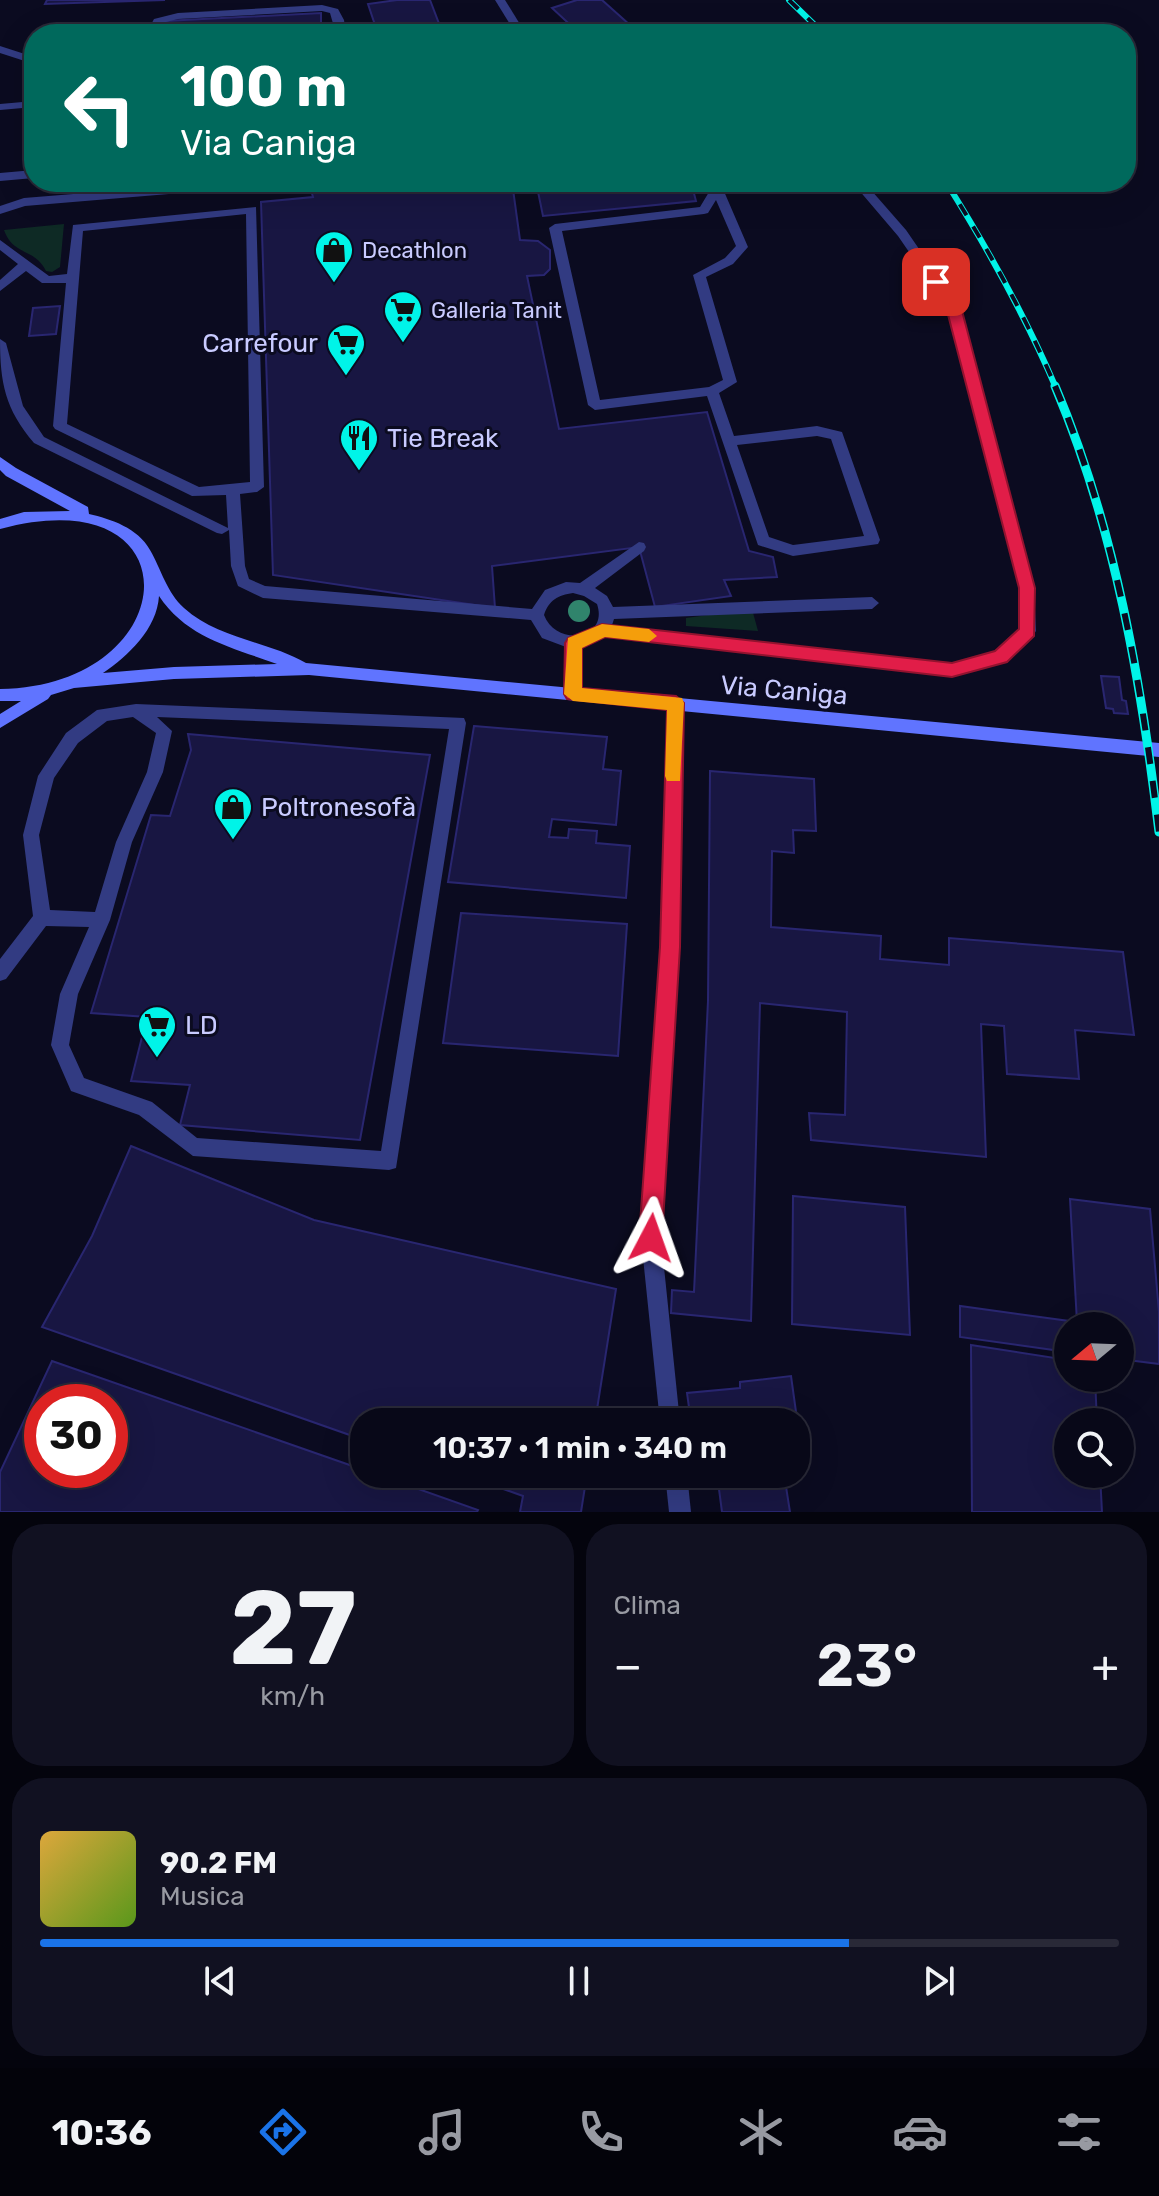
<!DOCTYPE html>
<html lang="it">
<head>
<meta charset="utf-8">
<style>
	body { margin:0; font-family:Rubik,sans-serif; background:#111121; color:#f1f3f6; height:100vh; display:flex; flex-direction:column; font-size:30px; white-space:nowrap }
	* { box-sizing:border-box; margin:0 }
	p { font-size:26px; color:#989aa2 }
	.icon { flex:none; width:44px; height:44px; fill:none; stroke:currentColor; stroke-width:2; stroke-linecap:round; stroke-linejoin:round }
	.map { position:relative; height:1512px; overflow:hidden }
	.side { display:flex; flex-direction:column; gap:12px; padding:12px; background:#04040d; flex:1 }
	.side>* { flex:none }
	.hud { position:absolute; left:24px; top:24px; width:1112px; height:168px; border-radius:32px; box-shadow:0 8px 32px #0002,0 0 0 2px #292937; background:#00695c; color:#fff; overflow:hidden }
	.needle { width:52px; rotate:251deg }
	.tools { position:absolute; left:1054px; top:1312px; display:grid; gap:16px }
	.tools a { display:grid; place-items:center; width:80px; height:80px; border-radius:50%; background:#080818; box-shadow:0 8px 32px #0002,0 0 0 2px #292937; font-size:40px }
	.speed { position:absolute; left:24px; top:1384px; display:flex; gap:16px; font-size:40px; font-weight:700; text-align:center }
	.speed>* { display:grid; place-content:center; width:104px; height:104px; border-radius:50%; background:#080818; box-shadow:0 8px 32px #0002,0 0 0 2px #292937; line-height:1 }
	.speed .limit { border:12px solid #d22; background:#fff; color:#111 }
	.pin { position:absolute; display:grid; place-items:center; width:68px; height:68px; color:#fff; margin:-34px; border-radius:16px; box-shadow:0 4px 12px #0006 }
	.me { position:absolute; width:88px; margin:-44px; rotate:4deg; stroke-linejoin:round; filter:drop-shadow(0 0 6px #0008) }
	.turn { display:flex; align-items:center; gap:28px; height:168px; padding:0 24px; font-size:36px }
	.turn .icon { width:104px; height:104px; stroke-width:2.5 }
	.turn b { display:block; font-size:56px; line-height:68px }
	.big { font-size:60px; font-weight:600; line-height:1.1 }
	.side .tile { flex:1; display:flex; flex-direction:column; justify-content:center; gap:12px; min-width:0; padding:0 28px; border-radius:32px; background:#111121 }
	.side .dial { align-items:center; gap:0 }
	.dial b { font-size:104px; line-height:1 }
	.song { display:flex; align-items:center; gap:24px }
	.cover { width:96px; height:96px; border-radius:12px; background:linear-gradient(135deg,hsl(40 70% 55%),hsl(90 70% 35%)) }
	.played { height:8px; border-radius:4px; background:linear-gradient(90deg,#1a73e8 75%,#292937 75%) }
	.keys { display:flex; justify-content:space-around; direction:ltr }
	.heat { display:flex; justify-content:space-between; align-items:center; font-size:44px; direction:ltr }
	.side .tiles { flex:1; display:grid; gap:12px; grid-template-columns:1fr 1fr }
	.tile:last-child { grid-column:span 2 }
	.trip { position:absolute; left:350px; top:1408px; width:460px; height:80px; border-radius:32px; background:#080818; box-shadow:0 8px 32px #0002,0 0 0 2px #292937; font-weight:600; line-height:80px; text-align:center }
	.menu { display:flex; height:128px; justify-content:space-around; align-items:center; background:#03030a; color:#989aa2 }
	.menu .icon { width:56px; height:56px }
	.menu .active { color:#1a73e8 }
	.menu b { font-size:36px; color:#f1f3f6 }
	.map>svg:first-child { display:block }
</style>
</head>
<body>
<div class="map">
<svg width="1159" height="1512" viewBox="0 0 1159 1512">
	<rect width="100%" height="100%" fill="#0b0b20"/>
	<g fill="#0e2a25">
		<path d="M64,224L60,267L52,272L46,271C35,248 13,256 4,230Z"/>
		<path d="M752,609L758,631L686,626V618Z"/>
	</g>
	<g fill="#181642" stroke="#292670" stroke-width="2" fill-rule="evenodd">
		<path d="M47,0H165L45,4Z"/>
		<path d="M397,0H430L443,34H378L368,4Z"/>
		<path d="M577,0H602L640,34H580L552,8Z"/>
		<path d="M321,13V34H164L165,21Z"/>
		<path d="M512,182L520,240L538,241L550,250V269L544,275L527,276L559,429L707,412L749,551L773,557L777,577L724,580L731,596L655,607L639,547L492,566L495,608L273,575L261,202L313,197L309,183Z"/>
		<path d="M536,182H691L696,201L543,216Z"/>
		<path d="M60,306L56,334L29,336L33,308Z"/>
		<path d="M1101,676L1119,677L1122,700L1126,701L1128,714L1114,713L1113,709L1106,708Z"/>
		<path d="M474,726L607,737L603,769L621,771L616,825L552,819L549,837L568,838L569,829L597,831L596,843L630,846L626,898L448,882Z"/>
		<path d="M188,734L430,755L360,1140L180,1125L190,1085L131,1081L147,1017L91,1013L151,815L170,816L191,750Z"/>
		<path d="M710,771L814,779L816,831L793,830L794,853L772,851L771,927L881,936L880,959L949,965V938L1123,952L1134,1035L1075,1030L1079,1079L1007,1074L1004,1026L981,1024L986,1157L811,1140L809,1113L845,1115L847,1012L760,1003L751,1321L671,1313L672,1290L694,1292L708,1001Z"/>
		<path d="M461,913L627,924L618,1056L443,1043Z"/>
		<path d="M131,1146L314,1220L616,1289L595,1422H364V1440L42,1327L92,1236Z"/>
		<path d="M793,1196L905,1207L910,1335L792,1324Z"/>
		<path d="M1070,1199L1150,1209L1159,1312V1364L1120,1359V1326H1068V1352L960,1337V1306L1077,1322Z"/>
		<path d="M971,1345L1068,1360V1378H1095L1097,1422H1068V1474H1100L1102,1512H972Z"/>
		<path d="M52,1361L364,1470V1474H376L478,1510L477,1512H0V1472ZM42,1402H110V1470H42Z"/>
		<path d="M791,1376L797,1419L777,1422H691L687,1393L740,1388V1382Z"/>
		<path d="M461,1474H587L581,1512H520L523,1496Z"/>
		<path d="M717,1474H784L790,1512H722Z"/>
	</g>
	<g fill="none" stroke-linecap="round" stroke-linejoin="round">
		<g fill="#323b82" fill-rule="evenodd">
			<path d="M322,5L338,9L344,20L346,34H336L330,13L322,11L178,19L162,23L156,34H146L154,19L178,13Z"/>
			<path d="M34,101V107L0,110V104Z"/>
			<path d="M34,170V178L0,181V173Z"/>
			<path d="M221,182H271L265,186L25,206L0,214V206L24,198Z"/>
			<path d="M715,182H727L723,189L748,247L733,264L706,277L737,382L719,393L734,436L817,426L842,432L880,540L878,544L793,556L758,545L707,396L595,410L588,405L549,228L555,224L700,207ZM716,200L736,246L725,258L693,275L723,380L709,387L600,400L562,231L704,214L708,213ZM817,436L831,439L864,536L793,545L769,537L737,445Z"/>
			<path d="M852,182H864L906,230L959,307L1034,588L1036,631L1033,635L1006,661L952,676L604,636L582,646L581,694L578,698H568L565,694L566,647L542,638L531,620L263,598L238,586L231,566L229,530L222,534L217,533L34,443C5,409 0,383 0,339L6,343L23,406L44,437L228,528L226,495L192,496L55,429L53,426L66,283H42L26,271L0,291V280L18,264L0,250V240L49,276L67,274L73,225L256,207L264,487L257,492L240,494L245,566L249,579L265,586L532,609L545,590L566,582L580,583L639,542L644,543L646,547L644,551L595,588L607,596L613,607L872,597L879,603L872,609L614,619L612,625L952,664L996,652L1020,629V588L947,307L898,236ZM246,214L250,482L199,487L67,424L83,231ZM573,593L584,596L597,604C609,639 557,648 544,615C549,600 558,595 573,593Z"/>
			<path d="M136,704L464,718L466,723L396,1168L389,1170L193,1156L139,1115L71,1091L51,1045L60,994L89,927L46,926L6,979L0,981V959L33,916L23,835L38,776L66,733L97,710ZM133,717L156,733L147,772L116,842L95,912L50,910L39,835L54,778L78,743L107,721ZM157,717L449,729L381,1151L197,1138L152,1102L84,1078L69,1045L78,994L110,920L132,842L163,772L172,731Z"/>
		</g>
		<g fill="#323b82" fill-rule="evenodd">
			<path d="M495,0H505L526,34H516Z"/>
			<path d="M0,46L34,57V64L0,53Z"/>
			<path d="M676,697L682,698L684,703L679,947L661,1238L680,1422H660L641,1238L661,947L668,703L670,698Z"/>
			<path d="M665,1474H687L691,1512H669Z"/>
		</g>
		<path fill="#6074ff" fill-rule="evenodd" d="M0,457L16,468L88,507L89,514C111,519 138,528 150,550C161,569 167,593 184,608C218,639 268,641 306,663L1159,743V757L309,675L174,679L74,688L51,695L48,699L0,728V714L21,701H0V689C186,686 198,475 0,529V519L24,512L70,511L6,476L0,470ZM159,596C187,638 231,647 277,664L174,667L103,673C128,656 157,629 159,596Z"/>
		<defs>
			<g id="rail-far1">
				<path d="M789,0L824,34"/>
				<path d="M946,182C988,249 1025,315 1056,388"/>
			</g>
			<path id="rail" d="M1055,386C1115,528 1141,680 1159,832"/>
		</defs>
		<use href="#rail-far1" stroke="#00f4e8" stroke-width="6"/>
		<use href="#rail" stroke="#00f4e8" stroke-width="9"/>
		<use href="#rail-far1" stroke="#0b0b20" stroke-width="4" stroke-dasharray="13" stroke-linecap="butt"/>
		<use href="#rail" stroke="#0b0b20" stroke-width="6" stroke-dasharray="17" stroke-linecap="butt"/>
	</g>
	<circle fill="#30846c" cx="579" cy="611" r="11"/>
	<path fill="#e11d48" stroke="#92132f" stroke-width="2" d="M936,277L941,279L961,307L1035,588L1034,636L1007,662L952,677L605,637L582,648V688L676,696L684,703L680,947L662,1238L658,1246L651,1250L643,1246L639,1238L660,947L667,710L567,699L564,694L565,643L568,638L602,624L952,663L995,651L1019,629V588L946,307L929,282Z"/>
	<path fill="#f59e0b" d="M602,624L649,629L657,636L649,642L605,637L582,648V688L682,698L684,703L680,781H667L665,776L667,710L573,701L564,694L568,638Z"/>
	<defs>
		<symbol id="shop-pin" viewBox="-11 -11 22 30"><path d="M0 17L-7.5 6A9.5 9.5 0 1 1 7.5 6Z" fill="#00f4e8" stroke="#0b0b20"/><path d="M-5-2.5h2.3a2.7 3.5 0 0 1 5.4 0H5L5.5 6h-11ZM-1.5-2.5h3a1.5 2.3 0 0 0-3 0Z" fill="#111"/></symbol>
		<symbol id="supermarket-pin" viewBox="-11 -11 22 30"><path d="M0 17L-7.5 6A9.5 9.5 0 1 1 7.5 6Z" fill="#00f4e8" stroke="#0b0b20"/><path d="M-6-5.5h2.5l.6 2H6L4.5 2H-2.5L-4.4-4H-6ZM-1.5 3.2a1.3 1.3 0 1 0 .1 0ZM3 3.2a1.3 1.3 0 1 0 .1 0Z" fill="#111"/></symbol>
		<symbol id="restaurant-pin" viewBox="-11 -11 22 30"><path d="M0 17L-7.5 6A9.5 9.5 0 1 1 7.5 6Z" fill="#00f4e8" stroke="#0b0b20"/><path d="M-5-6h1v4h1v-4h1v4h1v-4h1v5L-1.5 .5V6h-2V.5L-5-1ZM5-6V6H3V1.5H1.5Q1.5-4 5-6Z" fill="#111"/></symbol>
	</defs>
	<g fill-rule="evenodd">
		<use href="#shop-pin" x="312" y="228" width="44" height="60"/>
		<use href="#supermarket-pin" x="381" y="288" width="44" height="60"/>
		<use href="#supermarket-pin" x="324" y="321" width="44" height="60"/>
		<use href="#restaurant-pin" x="337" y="416" width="44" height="60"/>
		<use href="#shop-pin" x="211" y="785" width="44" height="60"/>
		<use href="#supermarket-pin" x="135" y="1003" width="44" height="60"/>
	</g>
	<g text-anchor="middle" stroke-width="6" stroke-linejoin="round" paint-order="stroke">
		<g font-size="22" fill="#c9cbff" stroke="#0b0b20" text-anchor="start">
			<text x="362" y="258">Decathlon</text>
			<text x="431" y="318">Galleria Tanit</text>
		</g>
		<g font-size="26" fill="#c9cbff" stroke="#0b0b20" text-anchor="start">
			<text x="318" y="352" text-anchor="end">Carrefour</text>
			<text x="387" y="447">Tie Break</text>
			<text x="261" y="816">Poltronesofà</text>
			<text x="185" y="1034">LD</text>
		</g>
		<g font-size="26" fill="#c9cbff" stroke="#0b0b20">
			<text transform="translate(784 690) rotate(5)" y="9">Via Caniga</text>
		</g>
	</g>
</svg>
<div class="tools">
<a><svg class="needle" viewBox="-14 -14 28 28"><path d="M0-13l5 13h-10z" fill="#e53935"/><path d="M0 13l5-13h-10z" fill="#989aa2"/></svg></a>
<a><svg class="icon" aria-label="search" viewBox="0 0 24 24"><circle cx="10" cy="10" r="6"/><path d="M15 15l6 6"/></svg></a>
</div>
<div class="speed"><div class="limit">30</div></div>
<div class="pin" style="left:936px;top:282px;background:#d93025"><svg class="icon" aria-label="arrive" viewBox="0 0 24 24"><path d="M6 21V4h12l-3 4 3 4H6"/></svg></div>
<svg class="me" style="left:651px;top:1238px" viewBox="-20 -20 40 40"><path d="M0-17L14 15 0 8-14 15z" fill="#e11d48" stroke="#fff" stroke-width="4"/></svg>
<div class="trip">10:37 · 1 min · 340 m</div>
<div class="hud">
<div class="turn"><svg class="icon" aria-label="left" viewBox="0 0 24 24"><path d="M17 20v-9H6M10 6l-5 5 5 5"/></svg><div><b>100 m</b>Via Caniga</div></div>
</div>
</div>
<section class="side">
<div class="tiles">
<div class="tile dial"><b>27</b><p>km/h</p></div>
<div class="tile"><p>Clima</p>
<div class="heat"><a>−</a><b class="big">23°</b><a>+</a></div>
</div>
<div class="tile">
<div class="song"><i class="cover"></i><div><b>90.2 FM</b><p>Musica</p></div></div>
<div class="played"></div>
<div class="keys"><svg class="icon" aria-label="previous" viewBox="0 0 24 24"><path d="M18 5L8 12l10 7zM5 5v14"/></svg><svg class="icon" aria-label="pause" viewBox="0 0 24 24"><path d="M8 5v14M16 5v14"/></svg><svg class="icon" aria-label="next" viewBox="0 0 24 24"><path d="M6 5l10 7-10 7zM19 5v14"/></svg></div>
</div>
</div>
</section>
<nav class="menu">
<b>10:36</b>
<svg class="icon active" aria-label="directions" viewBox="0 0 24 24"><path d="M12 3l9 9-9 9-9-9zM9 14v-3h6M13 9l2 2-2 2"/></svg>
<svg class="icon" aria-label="music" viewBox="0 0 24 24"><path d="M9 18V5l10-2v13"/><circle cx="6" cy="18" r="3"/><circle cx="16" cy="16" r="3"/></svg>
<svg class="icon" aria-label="phone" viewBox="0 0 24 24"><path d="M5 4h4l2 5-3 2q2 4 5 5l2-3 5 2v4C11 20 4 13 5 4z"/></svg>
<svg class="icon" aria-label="climate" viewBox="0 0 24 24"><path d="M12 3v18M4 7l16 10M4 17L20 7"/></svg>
<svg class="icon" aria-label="car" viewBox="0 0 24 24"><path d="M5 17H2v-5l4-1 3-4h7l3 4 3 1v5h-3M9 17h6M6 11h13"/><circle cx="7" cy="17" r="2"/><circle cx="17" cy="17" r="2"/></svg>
<svg class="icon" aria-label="filters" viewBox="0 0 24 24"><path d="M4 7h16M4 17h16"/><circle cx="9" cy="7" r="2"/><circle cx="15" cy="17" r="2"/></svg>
</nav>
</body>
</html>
